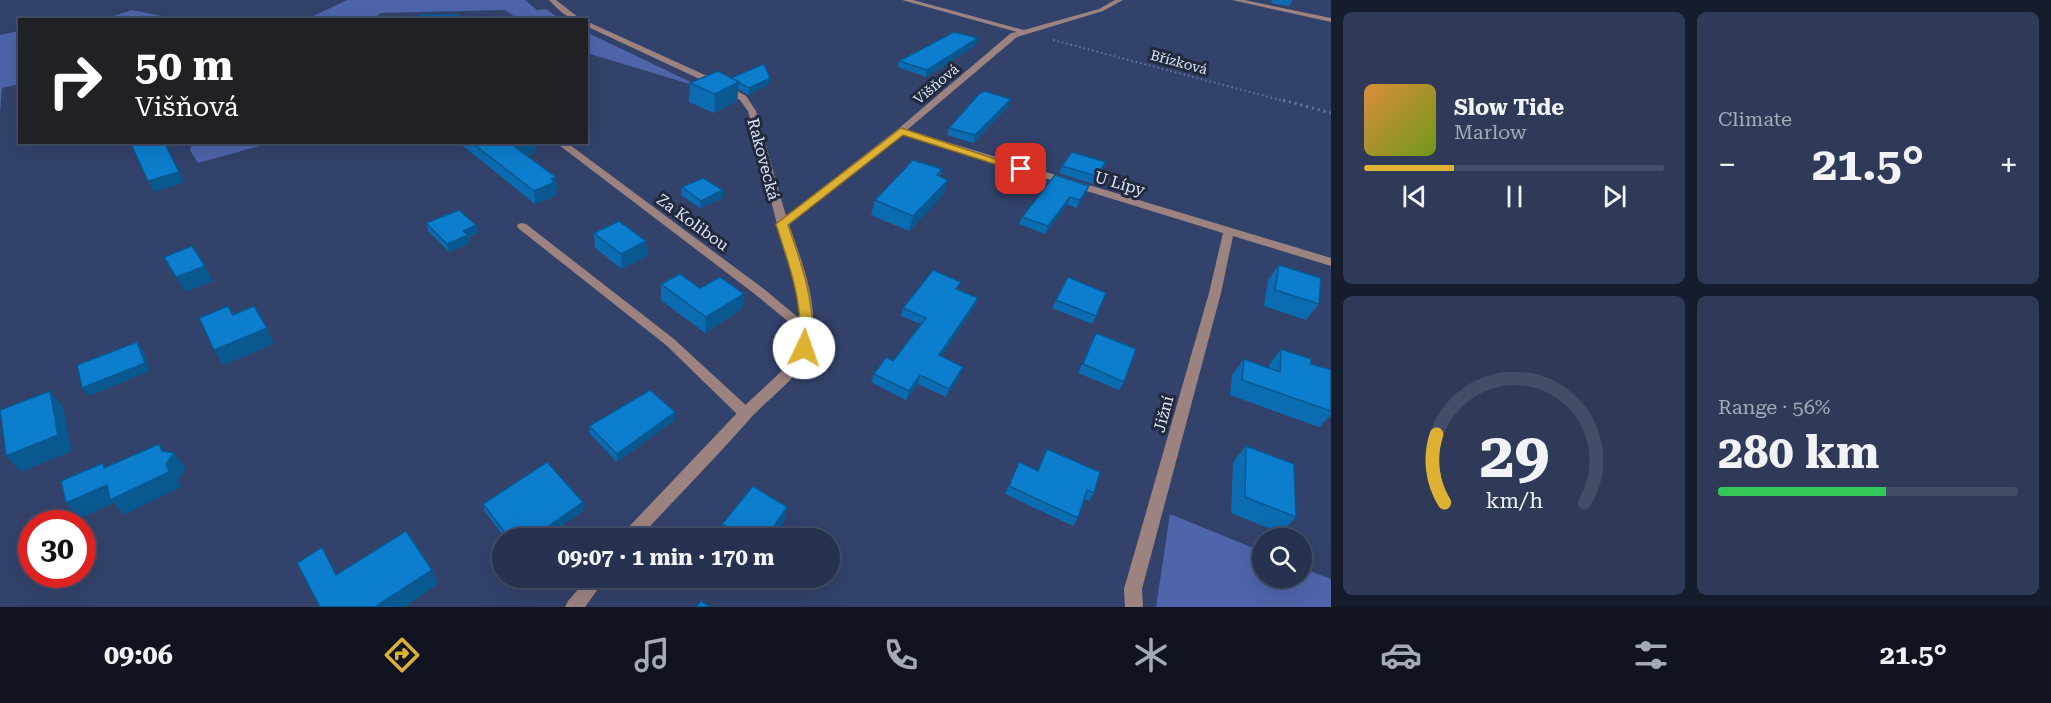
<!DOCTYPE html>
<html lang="en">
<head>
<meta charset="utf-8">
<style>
	body { margin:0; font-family:"Roboto Serif",serif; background:#2e3a57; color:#f1f3f6; height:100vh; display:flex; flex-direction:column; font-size:22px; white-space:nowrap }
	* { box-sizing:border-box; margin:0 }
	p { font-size:20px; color:#a4aab7 }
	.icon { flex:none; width:33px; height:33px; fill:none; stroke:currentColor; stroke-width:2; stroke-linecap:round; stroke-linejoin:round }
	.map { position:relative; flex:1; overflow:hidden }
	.side { display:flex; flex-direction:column; gap:12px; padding:12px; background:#151c2c; width:720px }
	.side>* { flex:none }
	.hud { position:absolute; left:18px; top:18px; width:570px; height:126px; border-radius:0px; box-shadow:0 6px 24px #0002,0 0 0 2px #424d67; background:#202124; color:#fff; overflow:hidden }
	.buttons { position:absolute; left:1252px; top:528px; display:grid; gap:12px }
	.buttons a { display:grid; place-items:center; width:60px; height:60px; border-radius:50%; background:#263250; box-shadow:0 6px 24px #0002,0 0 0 2px #424d67; font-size:30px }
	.speed { position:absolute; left:18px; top:510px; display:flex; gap:12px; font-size:30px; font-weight:700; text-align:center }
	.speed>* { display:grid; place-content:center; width:78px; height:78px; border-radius:50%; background:#263250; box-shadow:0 6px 24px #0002,0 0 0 2px #424d67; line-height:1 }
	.speed .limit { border:9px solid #d22; background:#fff; color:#111 }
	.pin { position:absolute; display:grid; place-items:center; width:51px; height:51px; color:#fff; margin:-26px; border-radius:12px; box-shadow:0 3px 9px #0006 }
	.me { position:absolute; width:66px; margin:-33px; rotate:3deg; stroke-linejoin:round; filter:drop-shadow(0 0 4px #0008) }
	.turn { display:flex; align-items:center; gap:21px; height:126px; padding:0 18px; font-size:27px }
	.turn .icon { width:78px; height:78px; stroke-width:2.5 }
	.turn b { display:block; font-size:42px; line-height:51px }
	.big { font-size:45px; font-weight:700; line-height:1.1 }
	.side .tile { flex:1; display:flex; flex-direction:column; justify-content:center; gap:9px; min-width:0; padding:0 21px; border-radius:9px; background:#2e3a57 }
	.side .dial { align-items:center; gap:0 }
	.dial svg { height:156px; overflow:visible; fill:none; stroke:#424d67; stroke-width:7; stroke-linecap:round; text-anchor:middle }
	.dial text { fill:#f1f3f6; stroke:none }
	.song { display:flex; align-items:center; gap:18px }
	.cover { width:72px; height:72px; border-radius:9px; background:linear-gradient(135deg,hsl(30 70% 55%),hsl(80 70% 35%)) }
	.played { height:6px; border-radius:3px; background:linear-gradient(90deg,#deb133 30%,#424d67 30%) }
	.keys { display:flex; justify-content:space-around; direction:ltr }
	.heat { display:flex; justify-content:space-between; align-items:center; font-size:33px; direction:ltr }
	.charge { height:9px; border-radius:4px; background:linear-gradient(90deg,#34c759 56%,#424d67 0) }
	.side .tiles { flex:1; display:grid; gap:12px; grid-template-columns:repeat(2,1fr) }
	.trip { position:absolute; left:492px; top:528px; width:348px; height:60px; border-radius:30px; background:#263250; box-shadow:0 6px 24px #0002,0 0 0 2px #424d67; font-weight:700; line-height:60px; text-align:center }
	.menu { display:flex; height:96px; justify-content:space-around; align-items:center; background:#0f1420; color:#a4aab7 }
	.menu .icon { width:42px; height:42px }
	.menu .on { color:#deb133 }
	.menu b { font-size:27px; color:#f1f3f6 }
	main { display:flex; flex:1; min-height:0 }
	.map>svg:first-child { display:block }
</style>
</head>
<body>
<main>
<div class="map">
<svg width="1331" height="607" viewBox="0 0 1331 607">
	<rect width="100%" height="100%" fill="#33426b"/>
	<g fill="#4e65aa">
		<path d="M347,0H525L537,10L546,9L560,19H518L505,10L381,13L377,16L382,20L307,19Z"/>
		<path d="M132,10L176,19H104Z"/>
		<path d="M19,31V84L2,88L0,113V35Z"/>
		<path d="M586,32L703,88L587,53Z"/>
		<path d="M192,143V142L270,143L198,163L190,150Z"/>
		<path d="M1170,514L1263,552V578H1302V568L1331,579V607H1156Z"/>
	</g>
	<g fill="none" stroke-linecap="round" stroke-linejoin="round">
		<path stroke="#697698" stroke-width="2" stroke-dasharray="1.5 3" stroke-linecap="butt" d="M1053,40L1288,102"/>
		<path stroke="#697698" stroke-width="3" stroke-dasharray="2 4" stroke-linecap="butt" d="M1283,100L1331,113"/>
		<path fill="#9d837f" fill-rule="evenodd" d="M522,223L526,224L674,339L750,409L752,413L750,417L745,418L740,417L666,345L518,228L517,226L518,224Z"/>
		<g fill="#9d837f" fill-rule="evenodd">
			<path d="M549,0H556L582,20C567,20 559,10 549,0Z"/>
			<path d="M902,0H913L1024,30L1099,9L1115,0H1123L1103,11L1017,37L907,130L1331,258V266L1233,236L1221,293L1142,589L1143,607H1125L1124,589L1209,293L1223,233L902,134L789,224C801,260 820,305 811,344C803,378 769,396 748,421C713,461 675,499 639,538H621L623,533L738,412L787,366L798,347L801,332L756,295L555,142H566L764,289L800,319V314L792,272L777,224L748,111L740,100L721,89L586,26V21L727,85L746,96L756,111L786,216L898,129L1011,33L1017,32Z"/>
			<path d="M1232,0H1244L1331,18V22Z"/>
			<path d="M588,578H606L585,607H565L568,601Z"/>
		</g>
	</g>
	<g fill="#0b6cb1">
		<path d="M1272,0H1293L1289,6L1271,3Z"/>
		<path d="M976,45L926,77L898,67L899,61Z"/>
		<path d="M731,78L769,84L748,95L738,89L737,101L714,113L689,102L690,83Z"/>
		<path d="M1011,99L1009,106L973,143L947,135L949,128Z"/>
		<path d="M458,142H535L536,152L527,155L557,190H556L557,195L535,204Z"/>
		<path d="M1106,162L1103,169L1093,184L1059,173L1062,166Z"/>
		<path d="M942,169L940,176L944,194L909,231L871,215L875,200Z"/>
		<path d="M1089,186L1086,193L1076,208L1067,204L1045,234L1019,224L1022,217Z"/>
		<path d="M682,187L723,190V198L700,208L681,195Z"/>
		<path d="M426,223L476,225L478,233L468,237L470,243L449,252L428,231Z"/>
		<path d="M594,233L646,241L647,256L622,269L595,248Z"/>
		<path d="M1279,265L1319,304L1306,320L1264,306L1268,280Z"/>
		<path d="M1068,277L1096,316L1092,324L1052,308Z"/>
		<path d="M661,284L744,294L742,309L705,333L661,300Z"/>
		<path d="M958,290L975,306L941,356L963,367L960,375L946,397L918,384L906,400L871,382L874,374L893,361L921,324L901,316L903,308Z"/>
		<path d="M1096,333L1124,382L1119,390L1078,373Z"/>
		<path d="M1281,349L1311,364L1331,370V415L1319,427L1230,395L1232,375L1244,359L1269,368V365Z"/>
		<path d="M675,412V420L617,462L590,434L589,426Z"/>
		<path d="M1246,446L1296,517L1281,533L1231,513L1233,462Z"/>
		<path d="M1047,449L1094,493L1089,501L1084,499L1078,518L1073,526L1005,494L1019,462L1037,471L1043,457Z"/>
		<path d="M483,504L584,510L548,535L547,538H505L485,512Z"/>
		<path d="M787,507L784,522L775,535V538H721L722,524Z"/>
	</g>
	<g fill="#095890">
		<path d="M978,38L976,45L926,77L927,70Z"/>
		<path d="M770,78L769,84L748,95L749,88Z"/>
		<path d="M739,82L737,101L714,113L715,94Z"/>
		<path d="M1011,99L1009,106L973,143L975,135Z"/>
		<path d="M527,142H535L536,152L517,159L515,147Z"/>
		<path d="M1106,162L1103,169L1093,184L1096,176Z"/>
		<path d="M179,172L185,182L154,192L148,181Z"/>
		<path d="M556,177L557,190H556L557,195L535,204L534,191L551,179Z"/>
		<path d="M948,180L944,194L909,231L913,216Z"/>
		<path d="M1089,186L1086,193L1076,208L1080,200Z"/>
		<path d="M723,190V198L700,208L701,201Z"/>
		<path d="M1070,197L1067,204L1045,234L1048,226Z"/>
		<path d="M476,225L478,233L468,237L470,243L449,252L447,244L463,231Z"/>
		<path d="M646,241L647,256L622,269L621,254Z"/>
		<path d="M205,266L213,281L185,292L176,277Z"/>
		<path d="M744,294L742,309L705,333L706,317Z"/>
		<path d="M978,298L975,306L937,363L939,355Z"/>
		<path d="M267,328L274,344L223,365L214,350Z"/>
		<path d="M137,342L143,350L150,371L89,396L82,388Z"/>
		<path d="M963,367L960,375L946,397L949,389Z"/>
		<path d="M920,375L918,384L906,400L909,391Z"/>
		<path d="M50,391L63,407L72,451L21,472L6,456Z"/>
		<path d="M675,412V420L617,462V454Z"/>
		<path d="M159,444L170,458L174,453L186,468L178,480L181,487L124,515L114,503L81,518L66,503L107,485L166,464Z"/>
		<path d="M583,502L584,510L548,535L547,538H534L546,528Z"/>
		<path d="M787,507L784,522L773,538L770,532Z"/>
		<path d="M432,570L438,584L404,607H375Z"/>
	</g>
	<g fill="#0d7ece" stroke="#095890" stroke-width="1.5">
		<path d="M418,15H460L458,20H422Z"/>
		<path d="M954,32L978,38L927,70L899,61Z"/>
		<path d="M764,64L770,78L749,88L731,78Z"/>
		<path d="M718,71L739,82L715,94L690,83Z"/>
		<path d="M984,91L1011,99L975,135L949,128L979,94Z"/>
		<path d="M130,142H164L179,172L148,181Z"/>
		<path d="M471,142H527L515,147L556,177L551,179L555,182L534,191Z"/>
		<path d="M1072,152L1106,162L1096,176L1062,166Z"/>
		<path d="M913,160L942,169L937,175L948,180L913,216L875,200Z"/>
		<path d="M1055,175L1089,186L1080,200L1070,197L1048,226L1022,217Z"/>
		<path d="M703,178L723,190L701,201L682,187Z"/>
		<path d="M459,210L476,225L463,231L468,235L447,244L426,223Z"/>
		<path d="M619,221L646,241L621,254L594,233Z"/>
		<path d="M192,246L205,266L176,277L164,257Z"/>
		<path d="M1279,265L1321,278L1319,304L1275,290Z"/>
		<path d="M933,270L961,282L956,289L978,298L939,355L963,367L949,389L920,375L909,391L874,374L886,357L893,361L926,318L903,308Z"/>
		<path d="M680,274L700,288L720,277L744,294L706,317L661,284Z"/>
		<path d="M1068,277L1106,293L1096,316L1056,300Z"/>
		<path d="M228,306L233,315L254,306L267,328L214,350L199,318Z"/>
		<path d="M1096,333L1136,349L1124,382L1083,364Z"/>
		<path d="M137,342L145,363L82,388L77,365Z"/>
		<path d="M1281,349L1311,359V364L1331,370V411L1242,380L1244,359L1280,372Z"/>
		<path d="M650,390L675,412L617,454L589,426Z"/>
		<path d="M50,391L58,435L6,456L0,410Z"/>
		<path d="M159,444L162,451L174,453L166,464L169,472L110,500L107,485L66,503L61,481L103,463L104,468Z"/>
		<path d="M1246,446L1294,464L1296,517L1245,497Z"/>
		<path d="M1047,449L1100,472L1094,493L1087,490L1078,518L1009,486L1019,462L1038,471Z"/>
		<path d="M547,462L583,502L546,528L545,532L534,538H509L483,504Z"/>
		<path d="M753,486L787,507L770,532L776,535L773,538H745L722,524Z"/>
		<path d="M406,531L432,570L375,607H320L297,563L322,547L336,575Z"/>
		<path d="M701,601L710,607H696Z"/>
	</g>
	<path fill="#deb133" stroke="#907321" stroke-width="1.5" d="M901,128L1026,169L1017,171L903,135L788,225C802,265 816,304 812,348L804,353L799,351C795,343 800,333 800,324C799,290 786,256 776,224Z"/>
	<g text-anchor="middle" stroke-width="6" stroke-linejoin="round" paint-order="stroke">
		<g font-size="14" fill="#dee7fb" stroke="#22293c">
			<text transform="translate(1179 62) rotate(15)" y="5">Břízková</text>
			<text transform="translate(936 84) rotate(-40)" y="5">Višňová</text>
		</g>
		<g font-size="16" fill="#dee7fb" stroke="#22293c">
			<text transform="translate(764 159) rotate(75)" y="6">Rakovecká</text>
			<text transform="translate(1120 183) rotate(16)" y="6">U Lípy</text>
			<text transform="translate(693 222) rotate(36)" y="6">Za Kolibou</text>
			<text transform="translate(1163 414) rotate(-75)" y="6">Jižní</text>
		</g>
	</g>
</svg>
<div class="buttons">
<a><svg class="icon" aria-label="search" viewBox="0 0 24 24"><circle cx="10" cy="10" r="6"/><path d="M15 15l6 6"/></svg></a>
</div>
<div class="speed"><div class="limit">30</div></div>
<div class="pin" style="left:1021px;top:169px;background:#d93025"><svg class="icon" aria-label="arrive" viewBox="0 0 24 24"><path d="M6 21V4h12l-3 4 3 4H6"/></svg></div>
<svg class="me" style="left:804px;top:348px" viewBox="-20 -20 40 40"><circle r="19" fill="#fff"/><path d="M0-13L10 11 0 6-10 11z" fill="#deb133"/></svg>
<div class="trip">09:07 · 1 min · 170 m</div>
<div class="hud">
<div class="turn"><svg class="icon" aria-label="right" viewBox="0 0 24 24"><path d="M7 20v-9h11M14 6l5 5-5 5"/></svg><div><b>50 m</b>Višňová</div></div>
</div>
</div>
<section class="side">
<div class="tiles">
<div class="tile">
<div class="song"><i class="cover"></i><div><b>Slow Tide</b><p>Marlow</p></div></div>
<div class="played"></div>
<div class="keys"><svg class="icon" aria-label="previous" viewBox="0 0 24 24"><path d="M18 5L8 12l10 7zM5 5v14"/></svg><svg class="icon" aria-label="pause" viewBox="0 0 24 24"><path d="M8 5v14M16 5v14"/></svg><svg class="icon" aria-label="next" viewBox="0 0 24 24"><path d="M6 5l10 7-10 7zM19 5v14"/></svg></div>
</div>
<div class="tile"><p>Climate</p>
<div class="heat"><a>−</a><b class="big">21.5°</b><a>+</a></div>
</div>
<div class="tile dial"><svg viewBox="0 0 100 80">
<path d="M14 69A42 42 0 1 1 86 69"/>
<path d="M14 69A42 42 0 0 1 10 34" stroke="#deb133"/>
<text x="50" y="56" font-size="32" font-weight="700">29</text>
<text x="50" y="72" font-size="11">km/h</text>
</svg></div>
<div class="tile"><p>Range · 56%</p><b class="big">280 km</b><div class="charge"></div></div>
</div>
</section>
</main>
<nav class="menu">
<b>09:06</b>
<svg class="icon on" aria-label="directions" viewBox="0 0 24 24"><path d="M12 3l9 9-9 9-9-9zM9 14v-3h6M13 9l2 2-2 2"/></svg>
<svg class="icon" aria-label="music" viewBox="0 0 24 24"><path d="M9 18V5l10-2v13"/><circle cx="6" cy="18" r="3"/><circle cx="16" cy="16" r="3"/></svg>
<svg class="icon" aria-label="phone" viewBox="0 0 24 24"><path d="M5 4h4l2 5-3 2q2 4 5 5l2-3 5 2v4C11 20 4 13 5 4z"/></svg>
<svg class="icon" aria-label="climate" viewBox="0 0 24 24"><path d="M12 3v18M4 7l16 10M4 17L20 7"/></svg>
<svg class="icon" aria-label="car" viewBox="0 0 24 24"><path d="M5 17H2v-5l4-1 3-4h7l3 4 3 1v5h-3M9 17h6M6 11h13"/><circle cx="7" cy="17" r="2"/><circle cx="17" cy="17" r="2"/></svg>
<svg class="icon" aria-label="filters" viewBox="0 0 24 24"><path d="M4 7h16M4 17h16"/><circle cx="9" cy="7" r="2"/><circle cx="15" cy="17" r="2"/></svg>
<b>21.5°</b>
</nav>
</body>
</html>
